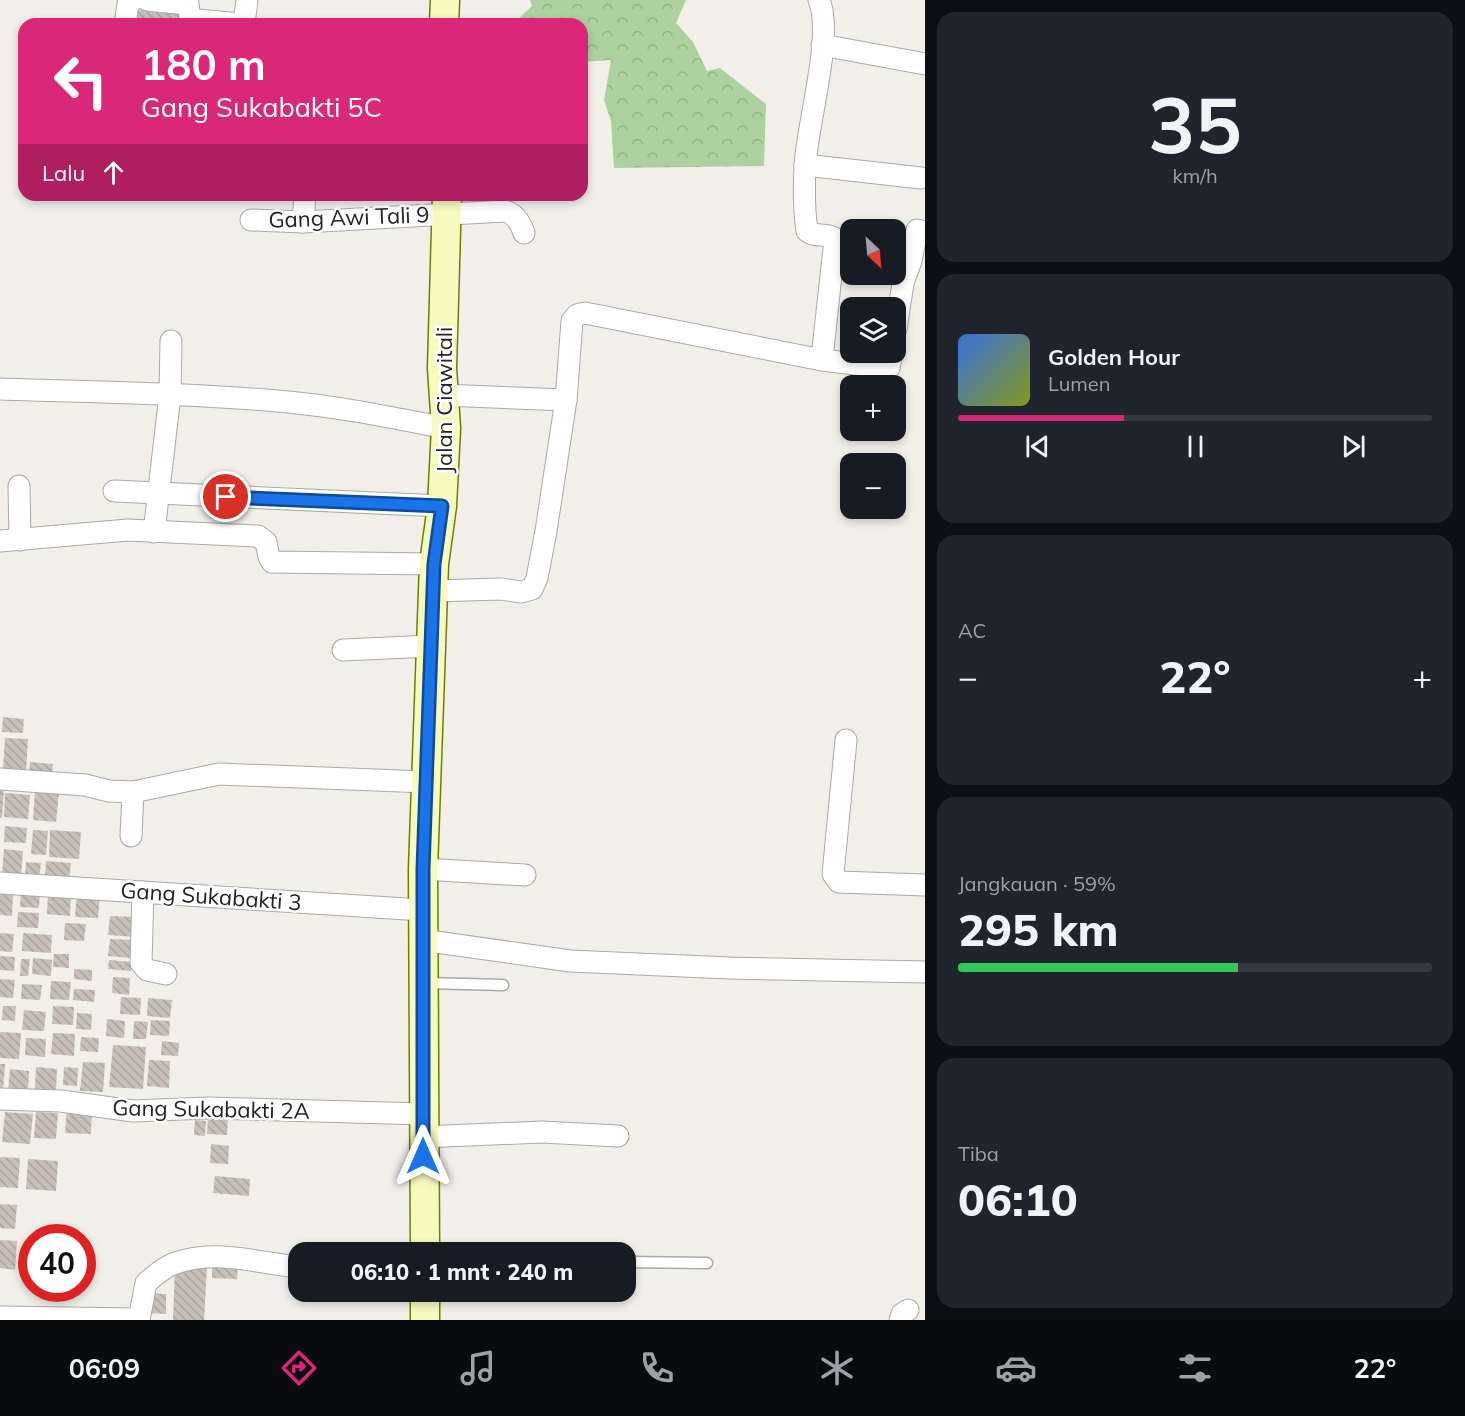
<!DOCTYPE html>
<html lang="id">
<head>
<meta charset="utf-8">
<style>
	body { margin:0; font-family:Mulish,sans-serif; background:#20242c; color:#f1f3f6; height:100vh; display:flex; flex-direction:column; font-size:22px; white-space:nowrap }
	* { box-sizing:border-box; margin:0 }
	p { font-size:20px; color:#9ea1a6 }
	.icon { flex:none; width:33px; height:33px; fill:none; stroke:currentColor; stroke-width:2; stroke-linecap:round; stroke-linejoin:round }
	.map { position:relative; flex:1; overflow:hidden }
	.panel { display:flex; flex-direction:column; gap:12px; padding:12px; background:#0d0f14; width:540px }
	.panel>* { flex:none }
	.hud { position:absolute; left:18px; top:18px; width:570px; height:183px; border-radius:18px; box-shadow:0 3px 9px #0003; background:#db2777; color:#fff; overflow:hidden }
	.needle { width:39px; rotate:154deg }
	.tools { position:absolute; left:840px; top:219px; display:grid; gap:12px }
	.tools a { display:grid; place-items:center; width:66px; height:66px; border-radius:12px; background:#171b24; box-shadow:0 3px 9px #0003; font-size:30px }
	.speed { position:absolute; left:18px; top:1224px; display:flex; gap:12px; font-size:30px; font-weight:700; text-align:center }
	.speed>* { display:grid; place-content:center; width:78px; height:78px; border-radius:50%; background:#171b24; box-shadow:0 3px 9px #0003; line-height:1 }
	.speed .limit { border:9px solid #d22; background:#fff; color:#111 }
	.pin { position:absolute; display:grid; place-items:center; width:51px; height:51px; color:#fff; margin:-26px; border:3px solid #fff; border-radius:50%; box-shadow:0 2px 6px #0007 }
	.me { position:absolute; width:66px; margin:-33px; rotate:0deg; stroke-linejoin:round; filter:drop-shadow(0 0 4px #0008) }
	.turn { display:flex; align-items:center; gap:21px; height:126px; padding:0 24px; font-size:27px }
	.turn .icon { width:78px; height:78px; stroke-width:2.5 }
	.turn b { display:block; font-size:42px; line-height:51px }
	.then { display:flex; align-items:center; height:57px; padding:0 24px; background:#0003; gap:12px; font-size:22px }
	.big { font-size:45px; font-weight:800; line-height:1.1 }
	.panel .tile { flex:1; display:flex; flex-direction:column; justify-content:center; gap:9px; min-width:0; padding:0 21px; border-radius:18px; background:#20242c }
	.panel .dial { align-items:center; gap:0 }
	.dial b { font-size:78px; line-height:1 }
	.song { display:flex; align-items:center; gap:18px }
	.cover { width:72px; height:72px; border-radius:9px; background:linear-gradient(135deg,hsl(220 70% 55%),hsl(70 70% 35%)) }
	.played { height:6px; border-radius:3px; background:linear-gradient(90deg,#db2777 35%,#363941 35%) }
	.keys { display:flex; justify-content:space-around; direction:ltr }
	.heat { display:flex; justify-content:space-between; align-items:center; font-size:33px; direction:ltr }
	.charge { height:9px; border-radius:4px; background:linear-gradient(90deg,#34c759 59%,#363941 0) }
	.trip { position:absolute; left:288px; top:1242px; width:348px; height:60px; border-radius:18px; background:#171b24; box-shadow:0 3px 9px #0003; font-weight:800; line-height:60px; text-align:center }
	.tab-bar { display:flex; height:96px; justify-content:space-around; align-items:center; background:#090b0e; color:#9ea1a6 }
	.tab-bar .icon { width:42px; height:42px }
	.tab-bar .active { color:#db2777 }
	.tab-bar b { font-size:27px; color:#f1f3f6 }
	main { display:flex; flex:1; min-height:0 }
	.map>svg:first-child { display:block }
</style>
</head>
<body>
<main>
<div class="map">
<svg width="925" height="1320" viewBox="0 0 925 1320">
	<defs>
		<pattern id="forest-crowns" width="20" height="18" patternUnits="userSpaceOnUse" patternTransform="scale(1.5)"><rect width="20" height="18" fill="#add19e"/><path d="M2 6a3 3 0 1 1 6 0M12 15a3 3 0 1 1 6 0" fill="none" stroke="#95b388"/></pattern>
		<pattern id="building-back-hatch" width="6" height="6" patternUnits="userSpaceOnUse" patternTransform="scale(1.5)"><rect width="6" height="6" fill="#c7bfb8"/><path d="M-1 5l2 2M0 0l6 6M5-1l2 2" fill="none" stroke="#aba49e"/></pattern>
	</defs>
	<rect width="100%" height="100%" fill="#f2efe9"/>
	<path fill="url(#forest-crowns)" d="M530,0H686L676,23L693,42L707,71L720,68L766,104L764,166L614,168L611,121L604,100L611,60L582,62V24L514,23L532,6Z"/>
	<g fill="url(#building-back-hatch)">
		<path d="M138,10L182,13L181,24H137Z"/>
		<path d="M3,717L24,719L23,733L2,732Z"/>
		<path d="M5,738L28,739L26,771L3,770Z"/>
		<path d="M30,762L53,764L52,781L29,780Z"/>
		<path d="M0,788L4,789L2,818H0Z"/>
		<path d="M35,791L59,793L56,822L33,820Z"/>
		<path d="M5,793L30,795L28,819L4,817Z"/>
		<path d="M5,826L27,828L26,843L4,842Z"/>
		<path d="M33,830L48,831L46,855L31,854Z"/>
		<path d="M50,830L81,832L79,859L49,857Z"/>
		<path d="M4,849L23,851L21,876L2,874Z"/>
		<path d="M46,861L71,863L69,879L45,878Z"/>
		<path d="M26,862L41,863L39,880L25,878Z"/>
		<path d="M21,890L40,891L39,908L20,907Z"/>
		<path d="M0,891L13,892L12,916L0,915Z"/>
		<path d="M48,891L71,893L70,916L47,914Z"/>
		<path d="M77,893L100,895L98,918L75,917Z"/>
		<path d="M18,912L39,913L38,928L17,927Z"/>
		<path d="M110,916L137,917L136,937L108,935Z"/>
		<path d="M65,923L86,924L84,941L64,940Z"/>
		<path d="M0,933L14,934L12,952L0,951Z"/>
		<path d="M23,933L52,935L51,953L22,951Z"/>
		<path d="M110,939L133,940L131,958L108,956Z"/>
		<path d="M54,954H69V968L53,967Z"/>
		<path d="M0,956L15,957L14,971L0,970Z"/>
		<path d="M33,958L52,960L51,976L32,974Z"/>
		<path d="M21,959H30L28,976H20Z"/>
		<path d="M109,960L131,962V971L108,969Z"/>
		<path d="M74,969L92,970V981L74,979Z"/>
		<path d="M113,977L130,978L129,995L112,993Z"/>
		<path d="M0,979L15,980L13,998L0,997Z"/>
		<path d="M51,981L71,982L69,1000L50,999Z"/>
		<path d="M22,984L42,985L40,1000L21,999Z"/>
		<path d="M74,989L95,990L94,1002L73,1000Z"/>
		<path d="M121,997L141,998L140,1015L120,1014Z"/>
		<path d="M148,998L172,1000L170,1018L147,1016Z"/>
		<path d="M3,1006H16L15,1021L2,1020Z"/>
		<path d="M53,1006L74,1007L73,1025L52,1024Z"/>
		<path d="M24,1010L46,1012L44,1031L22,1030Z"/>
		<path d="M77,1013L92,1014L91,1030L76,1029Z"/>
		<path d="M107,1019L125,1021L124,1038L106,1036Z"/>
		<path d="M151,1020L170,1021L169,1036L150,1035Z"/>
		<path d="M134,1021L148,1022L146,1039H133Z"/>
		<path d="M0,1032L21,1033L19,1059L0,1058Z"/>
		<path d="M53,1033L75,1034L74,1056L51,1054Z"/>
		<path d="M81,1037L99,1038L98,1052L80,1051Z"/>
		<path d="M26,1038L46,1039L45,1057L25,1055Z"/>
		<path d="M162,1041L179,1043L178,1056L161,1055Z"/>
		<path d="M113,1045L146,1047L143,1089L109,1087Z"/>
		<path d="M149,1060L170,1061L169,1088L147,1086Z"/>
		<path d="M83,1062L105,1063L103,1092L80,1091Z"/>
		<path d="M0,1064H5L3,1091H0Z"/>
		<path d="M36,1067L57,1069L56,1090L35,1089Z"/>
		<path d="M64,1067L78,1068L77,1086L63,1085Z"/>
		<path d="M10,1069L29,1071L28,1093L8,1092Z"/>
		<path d="M67,1109L92,1110L91,1134L65,1133Z"/>
		<path d="M5,1112L33,1114L30,1144L2,1142Z"/>
		<path d="M36,1112L58,1113L56,1139L34,1138Z"/>
		<path d="M208,1115L228,1117L227,1135L207,1134Z"/>
		<path d="M195,1120L206,1121L205,1136L194,1135Z"/>
		<path d="M211,1144L229,1146L228,1164L210,1163Z"/>
		<path d="M0,1157L20,1158L18,1188L0,1187Z"/>
		<path d="M28,1159L58,1161L56,1191L26,1189Z"/>
		<path d="M215,1176L250,1179L249,1196L213,1193Z"/>
		<path d="M0,1204L17,1205L15,1229L0,1228Z"/>
		<path d="M0,1240L17,1241L15,1270L0,1268Z"/>
		<path d="M212,1261L238,1262L237,1279L212,1278Z"/>
		<path d="M175,1266L207,1267L204,1320H173Z"/>
		<path d="M147,1293L166,1294V1314L147,1313Z"/>
	</g>
	<g fill="none" stroke-linecap="round" stroke-linejoin="round">
		<defs>
			<g id="lane">
				<path d="M426,983L503,985"/>
				<path d="M626,1262L707,1263"/>
			</g>
			<g id="street">
				<path d="M147,0L188,4L190,18L197,20L240,24"/>
				<path d="M819,0C834,35 807,124 805,166C804,187 804,211 807,231C815,238 827,232 835,239L823,349"/>
				<path d="M125,24L128,4L133,0"/>
				<path d="M244,24L247,0"/>
				<path d="M822,45L925,64"/>
				<path d="M805,165L921,178"/>
				<path d="M251,220L303,222L505,211C516,214 521,224 524,233"/>
				<path d="M303,222L305,195"/>
				<path d="M896,329L903,283L911,261L917,230L925,232"/>
				<path d="M0,389C96,392 193,393 288,402C341,407 394,418 446,428"/>
				<path d="M443,395L566,400"/>
				<path d="M19,486L20,540"/>
				<path d="M114,491L442,506"/>
				<path d="M154,532L170,395L171,341"/>
				<path d="M0,541L128,530L258,536L266,542L269,557L272,562L434,564"/>
				<path d="M433,591L501,589L521,592L532,589L537,578L546,531L566,400L572,321L577,315L585,313L822,360L889,368L892,352"/>
				<path d="M343,650L431,646"/>
				<path d="M846,740L833,874L839,882L925,885"/>
				<path d="M0,779L85,785L109,791L133,792L219,774L426,782"/>
				<path d="M131,836L133,792"/>
				<path d="M423,869L525,875"/>
				<path d="M0,883L422,910"/>
				<path d="M143,892L141,963L147,970L166,974"/>
				<path d="M422,940L570,961L729,968L925,972"/>
				<path d="M0,1099L61,1101L133,1111L208,1108L423,1114"/>
				<path d="M423,1137L542,1132L618,1136"/>
				<path d="M0,1317L139,1319"/>
				<path d="M139,1320L146,1283C154,1276 163,1268 173,1264C214,1248 257,1263 298,1267"/>
				<path d="M900,1320L902,1314L908,1310"/>
			</g>
			<g id="secondary">
				<path d="M444,24L445,0"/>
				<path d="M425,1252L423,869L434,564L442,506L446,428L442,368L447,195"/>
				<path d="M425,1292V1320"/>
			</g>
		</defs>
		<use href="#lane" stroke="#a9a9a9" stroke-width="13"/>
		<use href="#street" stroke="#a9a9a9" stroke-width="23"/>
		<use href="#secondary" stroke="#707d05" stroke-width="31"/>
		<use href="#lane" stroke="#fff" stroke-width="10"/>
		<use href="#street" stroke="#fff" stroke-width="21"/>
		<use href="#secondary" stroke="#f7fabf" stroke-width="28"/>
	</g>
	<g fill="none" stroke-linecap="round" stroke-linejoin="round">
		<defs>
			<path id="route" d="M226,497L442,506L434,564L423,869V1156"/>
		</defs>
		<use href="#route" stroke="#114b97" stroke-width="15"/>
		<use href="#route" stroke="#1a73e8" stroke-width="10"/>
	</g>
	<g text-anchor="middle" stroke-width="5" stroke-linejoin="round" paint-order="stroke">
		<g font-size="22" fill="#222" stroke="#fff">
			<text transform="translate(349 217) rotate(-2)" y="8">Gang Awi Tali 9</text>
			<text transform="translate(444 400) rotate(-90)" y="8">Jalan Ciawitali</text>
			<text transform="translate(211 896) rotate(4)" y="8">Gang Sukabakti 3</text>
			<text transform="translate(211 1109) rotate(1)" y="8">Gang Sukabakti 2A</text>
		</g>
	</g>
</svg>
<div class="tools">
<a><svg class="needle" viewBox="-14 -14 28 28"><path d="M0-13l5 13h-10z" fill="#e53935"/><path d="M0 13l5-13h-10z" fill="#9ea1a6"/></svg></a>
<a><svg class="icon" aria-label="layers" viewBox="0 0 24 24"><path d="M12 4l9 5-9 5-9-5zM3 14l9 5 9-5"/></svg></a>
<a>+</a>
<a>−</a>
</div>
<div class="speed"><div class="limit">40</div></div>
<div class="pin" style="left:226px;top:497px;background:#d93025"><svg class="icon" aria-label="arrive" viewBox="0 0 24 24"><path d="M6 21V4h12l-3 4 3 4H6"/></svg></div>
<svg class="me" style="left:423px;top:1156px" viewBox="-20 -20 40 40"><path d="M0-17L14 15 0 8-14 15z" fill="#1a73e8" stroke="#fff" stroke-width="4"/></svg>
<div class="trip">06:10 · 1 mnt · 240 m</div>
<div class="hud">
<div class="turn"><svg class="icon" aria-label="left" viewBox="0 0 24 24"><path d="M17 20v-9H6M10 6l-5 5 5 5"/></svg><div><b>180 m</b>Gang Sukabakti 5C</div></div>
<div class="then">Lalu<svg class="icon" aria-label="ahead" viewBox="0 0 24 24"><path d="M12 20V5M6 11l6-6 6 6"/></svg></div>
</div>
</div>
<section class="panel">
<div class="tile dial"><b>35</b><p>km/h</p></div>
<div class="tile">
<div class="song"><i class="cover"></i><div><b>Golden Hour</b><p>Lumen</p></div></div>
<div class="played"></div>
<div class="keys"><svg class="icon" aria-label="previous" viewBox="0 0 24 24"><path d="M18 5L8 12l10 7zM5 5v14"/></svg><svg class="icon" aria-label="pause" viewBox="0 0 24 24"><path d="M8 5v14M16 5v14"/></svg><svg class="icon" aria-label="next" viewBox="0 0 24 24"><path d="M6 5l10 7-10 7zM19 5v14"/></svg></div>
</div>
<div class="tile"><p>AC</p>
<div class="heat"><a>−</a><b class="big">22°</b><a>+</a></div>
</div>
<div class="tile"><p>Jangkauan · 59%</p><b class="big">295 km</b><div class="charge"></div></div>
<div class="tile"><p>Tiba</p><b class="big">06:10</b></div>
</section>
</main>
<nav class="tab-bar">
<b>06:09</b>
<svg class="icon active" aria-label="directions" viewBox="0 0 24 24"><path d="M12 3l9 9-9 9-9-9zM9 14v-3h6M13 9l2 2-2 2"/></svg>
<svg class="icon" aria-label="music" viewBox="0 0 24 24"><path d="M9 18V5l10-2v13"/><circle cx="6" cy="18" r="3"/><circle cx="16" cy="16" r="3"/></svg>
<svg class="icon" aria-label="phone" viewBox="0 0 24 24"><path d="M5 4h4l2 5-3 2q2 4 5 5l2-3 5 2v4C11 20 4 13 5 4z"/></svg>
<svg class="icon" aria-label="climate" viewBox="0 0 24 24"><path d="M12 3v18M4 7l16 10M4 17L20 7"/></svg>
<svg class="icon" aria-label="car" viewBox="0 0 24 24"><path d="M5 17H2v-5l4-1 3-4h7l3 4 3 1v5h-3M9 17h6M6 11h13"/><circle cx="7" cy="17" r="2"/><circle cx="17" cy="17" r="2"/></svg>
<svg class="icon" aria-label="filters" viewBox="0 0 24 24"><path d="M4 7h16M4 17h16"/><circle cx="9" cy="7" r="2"/><circle cx="15" cy="17" r="2"/></svg>
<b>22°</b>
</nav>
</body>
</html>
